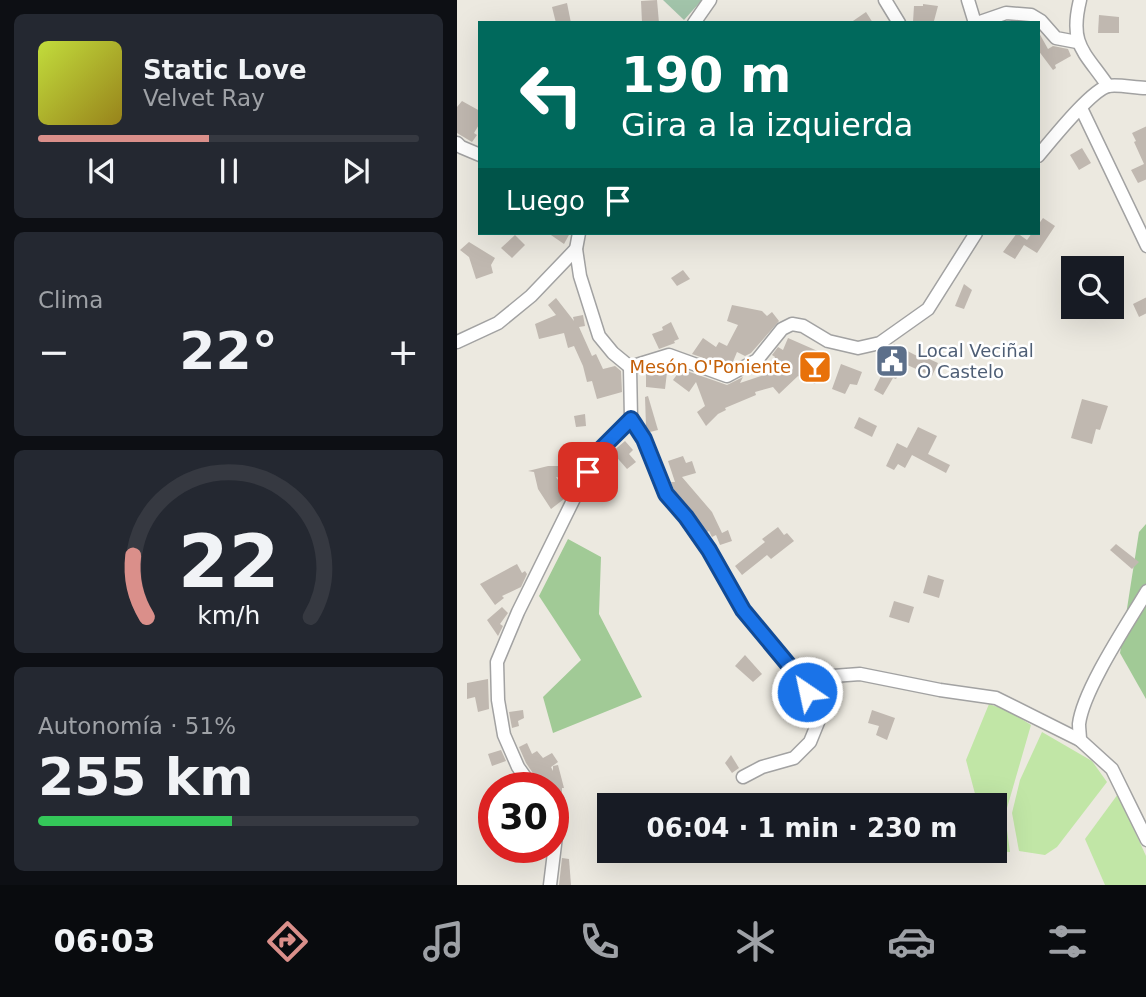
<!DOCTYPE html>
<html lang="es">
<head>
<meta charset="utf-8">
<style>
	body { margin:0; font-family:"DejaVu Sans",sans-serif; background:#242831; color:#f1f3f6; height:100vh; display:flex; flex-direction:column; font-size:26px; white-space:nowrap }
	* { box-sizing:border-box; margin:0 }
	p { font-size:23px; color:#9ea1a6 }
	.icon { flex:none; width:38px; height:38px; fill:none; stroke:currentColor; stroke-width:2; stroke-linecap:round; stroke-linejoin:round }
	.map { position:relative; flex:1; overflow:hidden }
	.sheet { display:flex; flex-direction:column; gap:14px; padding:14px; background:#0d0f14; width:457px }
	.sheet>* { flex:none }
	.hud { position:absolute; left:21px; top:21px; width:562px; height:214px; border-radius:0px; box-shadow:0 7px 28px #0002; background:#00695c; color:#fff; overflow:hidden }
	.buttons { position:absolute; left:604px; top:256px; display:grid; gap:14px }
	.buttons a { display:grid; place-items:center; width:63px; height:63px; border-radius:0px; background:#171b24; box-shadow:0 7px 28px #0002; font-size:35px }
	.speed { position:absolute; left:21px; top:772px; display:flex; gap:14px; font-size:35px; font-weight:700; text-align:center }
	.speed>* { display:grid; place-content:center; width:91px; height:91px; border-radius:50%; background:#171b24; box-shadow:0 7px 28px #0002; line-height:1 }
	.speed .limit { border:10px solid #d22; background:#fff; color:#111 }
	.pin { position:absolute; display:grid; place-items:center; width:60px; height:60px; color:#fff; margin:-30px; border-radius:14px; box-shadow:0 4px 10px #0006 }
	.me { position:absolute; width:77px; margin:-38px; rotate:326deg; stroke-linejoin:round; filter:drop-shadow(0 0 5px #0008) }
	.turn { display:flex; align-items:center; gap:24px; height:147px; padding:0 28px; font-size:32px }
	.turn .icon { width:91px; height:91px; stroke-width:2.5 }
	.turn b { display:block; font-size:49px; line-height:60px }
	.then { display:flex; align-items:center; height:66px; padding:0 28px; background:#0003; gap:14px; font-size:26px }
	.big { font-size:52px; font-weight:700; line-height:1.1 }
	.sheet .widget { flex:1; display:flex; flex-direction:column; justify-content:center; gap:10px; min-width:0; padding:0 24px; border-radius:10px; background:#242831 }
	.sheet .dial { align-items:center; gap:0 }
	.dial svg { height:182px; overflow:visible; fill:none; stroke:#363941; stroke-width:7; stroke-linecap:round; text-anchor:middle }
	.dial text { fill:#f1f3f6; stroke:none }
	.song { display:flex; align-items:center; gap:21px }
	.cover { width:84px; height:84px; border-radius:10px; background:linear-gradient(135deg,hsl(70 70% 55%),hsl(50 70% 35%)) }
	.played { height:7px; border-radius:4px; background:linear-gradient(90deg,#da8f8a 45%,#363941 45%) }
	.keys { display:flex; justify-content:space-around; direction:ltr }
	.heat { display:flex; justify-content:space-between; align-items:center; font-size:38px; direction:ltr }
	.charge { height:10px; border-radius:5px; background:linear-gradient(90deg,#34c759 51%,#363941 0) }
	.trip { position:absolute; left:140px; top:793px; width:410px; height:70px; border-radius:0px; background:#171b24; box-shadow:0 7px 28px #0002; font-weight:700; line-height:70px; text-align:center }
	.tab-bar { display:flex; height:112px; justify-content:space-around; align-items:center; background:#090b0e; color:#9ea1a6 }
	.tab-bar .icon { width:49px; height:49px }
	.tab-bar .current { color:#da8f8a }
	.tab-bar b { font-size:32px; color:#f1f3f6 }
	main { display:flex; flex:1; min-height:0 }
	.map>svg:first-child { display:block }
</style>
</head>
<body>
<main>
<section class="sheet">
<div class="widget">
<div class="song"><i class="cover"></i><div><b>Static Love</b><p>Velvet Ray</p></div></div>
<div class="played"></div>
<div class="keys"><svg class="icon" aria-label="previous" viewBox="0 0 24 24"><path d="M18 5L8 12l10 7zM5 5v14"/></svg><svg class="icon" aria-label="pause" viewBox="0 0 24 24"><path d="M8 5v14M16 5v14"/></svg><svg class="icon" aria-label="next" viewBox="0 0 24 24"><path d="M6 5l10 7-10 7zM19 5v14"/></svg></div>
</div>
<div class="widget"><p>Clima</p>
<div class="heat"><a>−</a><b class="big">22°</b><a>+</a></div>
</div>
<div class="widget dial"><svg viewBox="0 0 100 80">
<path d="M14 69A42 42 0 1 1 86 69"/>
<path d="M14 69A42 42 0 0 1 8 42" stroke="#da8f8a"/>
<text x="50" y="56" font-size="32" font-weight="700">22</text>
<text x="50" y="72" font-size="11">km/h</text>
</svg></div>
<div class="widget"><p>Autonomía · 51%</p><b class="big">255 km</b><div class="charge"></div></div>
</section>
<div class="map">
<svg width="690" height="885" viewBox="0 0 690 885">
	<rect width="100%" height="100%" fill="#ece9e0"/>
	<g fill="#c1e6a6">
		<path d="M532,704L552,711L574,725L548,815L553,852L536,851L537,805H521L509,760Z"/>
		<path d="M585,732L635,761L650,782L600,847L588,855L562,851L555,813L563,780Z"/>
		<path d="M661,794L689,856V885H648L628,839Z"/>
	</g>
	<g fill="#a1ca96">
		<path d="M689,524V699L663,653L682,532Z"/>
		<path d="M111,539L144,557L142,614L185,697L96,733L86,697L124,660L82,596Z"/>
	</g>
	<path fill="#a2c4aa" d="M206,0H245L227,20Z"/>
	<g fill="#c0b8b0">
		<path d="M200,0L202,23H185L184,1Z"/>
		<path d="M110,3L114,23H99L95,7Z"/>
		<path d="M466,4L481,6L477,21L456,22L457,6H466Z"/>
		<path d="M409,12L416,23H393Z"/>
		<path d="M642,15L662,17V33H641Z"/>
		<path d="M581,31L591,49L596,46L611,49L614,56L598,65L599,68L596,70L581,50Z"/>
		<path d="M5,101L23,111V123L17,133L20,135L15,142L0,133V107Z"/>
		<path d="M690,126V179L681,183L674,170L687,164L677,142L679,141L675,133Z"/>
		<path d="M625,148L634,163L622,170L613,155Z"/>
		<path d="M586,218L598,226L580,253L567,245L558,259L546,252L560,233L570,240L575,233H581V225Z"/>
		<path d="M91,233H113L107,244Z"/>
		<path d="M58,235L68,245L55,258L44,248Z"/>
		<path d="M12,242L38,258L34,265L36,273L19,279L12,257L3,250Z"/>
		<path d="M226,270L233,279L220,286L214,278Z"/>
		<path d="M507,284L515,290L507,309L498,306Z"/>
		<path d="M690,297V313L682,317L676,304Z"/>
		<path d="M99,298L117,321L116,317L126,315L128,326L122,327L135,356L139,354L146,369L158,366L164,371L165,392L140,399L135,381L130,382L126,366L117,346L111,348L107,333L82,339L78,324L99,315L91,305Z"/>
		<path d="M275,305L305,311L310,316L315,312L322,321L294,353L288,356L280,352L275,364L269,366L235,354L246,338L259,347L262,342L270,346L281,325L270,321Z"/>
		<path d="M214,322L222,339L217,341L218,343L202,349L195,334L206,330L205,327Z"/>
		<path d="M331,338L372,356L358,384L341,376L322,394L316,387L298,392L299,395L268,408L269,410L261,414L249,426L240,412L248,406L239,382L232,392L216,380L224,369L270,385L286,377L283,383L313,373L318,357L315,355L321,347L326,350Z"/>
		<path d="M437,344L460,356L461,354L481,363L475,376L448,364L439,379L436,378L426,395L417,390L426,372L421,369Z"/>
		<path d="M211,364L208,389L189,387V371H197V369Z"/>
		<path d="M384,364L405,372L400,385L393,384L388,394L375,389Z"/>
		<path d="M191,396L201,430L193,432L189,426L188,397Z"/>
		<path d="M625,399L651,406L643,430L639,429L635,444L614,438Z"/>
		<path d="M128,414L129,426L119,427L117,416Z"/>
		<path d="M402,417L420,426L415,437L397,428Z"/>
		<path d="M461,427L480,436L471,454L493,465L489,473L455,455L448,468L441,464L437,470L429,466L440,443L450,448Z"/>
		<path d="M168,441L176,450L172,454L179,462L170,469L155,452Z"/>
		<path d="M118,456L128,457L116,480L99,477L110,493L107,499L94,509L81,489L77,472L71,471L91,466H117Z"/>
		<path d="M226,456L229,463L235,461L239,473L225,477L255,512L265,533L271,530L275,541L263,545L259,535L255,537L252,531L250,532L217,490L214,482H218L211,461Z"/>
		<path d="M321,527L327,535L330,533L337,541L314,559L310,555L285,575L278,566L308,542L305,539Z"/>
		<path d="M659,544L682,562L675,569L653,550Z"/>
		<path d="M60,564L65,573L68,571L70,574L64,587L45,596L47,598L38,605L23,584Z"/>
		<path d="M471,575L487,580L482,598L466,593Z"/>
		<path d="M437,601L457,607L452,623L432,617Z"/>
		<path d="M45,607L51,613L43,624L46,626L41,636L30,620Z"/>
		<path d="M288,655L305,674L296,682L278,666Z"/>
		<path d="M31,679L32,709L21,712L18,697L10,699V683Z"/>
		<path d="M66,710L67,718L61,721L62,726L55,728L52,712Z"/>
		<path d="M415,710L438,718L430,740L419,735L422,726L411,723Z"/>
		<path d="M70,743L75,754L80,751L86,758L95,753L101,762L94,767L96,771V766L101,765L107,788H105V793L108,798L96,805V788H86L69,763L62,747Z"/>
		<path d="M44,750L49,761L35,766L31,754Z"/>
		<path d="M274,755L282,768L275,773L268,763Z"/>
		<path d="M105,858L112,859L114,885H102Z"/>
	</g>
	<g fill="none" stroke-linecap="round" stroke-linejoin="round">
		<defs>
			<g id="street">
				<path d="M428,0L442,23"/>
				<path d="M511,0L518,23"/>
				<path d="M623,0C612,45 627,51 651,86"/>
				<path d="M237,23L253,0"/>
				<path d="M520,23L549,13L574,15L584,21L599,38L620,42"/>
				<path d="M624,108L690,246"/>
				<path d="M0,143L4,147L23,155"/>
				<path d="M581,156C594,141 633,91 651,86C661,84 678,88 690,88"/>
				<path d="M122,233L119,249L123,276L142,336L156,353L173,367"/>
				<path d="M0,342L41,323L74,296L119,249"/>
				<path d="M173,367L212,355L270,376L300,360L325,329L335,324L346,326L371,341L401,348L423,343L471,309L519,233"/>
				<path d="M174,419L187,439L209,494L229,517L260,562L286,610L335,669L376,676L403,674L483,690L539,698L623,740"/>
				<path d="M690,591C671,623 626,690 622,724C622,729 623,735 623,740L655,769L690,840"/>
				<path d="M364,715L370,687L376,676"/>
				<path d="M286,777L305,767L337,758L353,742L364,715L335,669"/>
				<path d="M76,788L61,767L47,735L41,700L40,662L61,612L139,454L174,419L173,367"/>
				<path d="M93,885L100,828L96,821"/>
			</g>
		</defs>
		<use href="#street" stroke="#a2a2a2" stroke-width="15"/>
		<use href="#street" stroke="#fff" stroke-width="12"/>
	</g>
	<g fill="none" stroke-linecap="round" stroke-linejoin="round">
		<defs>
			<path id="route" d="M131,472L139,454L174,419L187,439L209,494L229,517L252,550L286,610L335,669L350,692"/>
		</defs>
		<use href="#route" stroke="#114b97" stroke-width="18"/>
		<use href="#route" stroke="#1a73e8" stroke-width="12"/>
	</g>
	<defs>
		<symbol id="civic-square" viewBox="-11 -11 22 22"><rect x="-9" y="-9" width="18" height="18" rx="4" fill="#5c6f8a" stroke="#fff"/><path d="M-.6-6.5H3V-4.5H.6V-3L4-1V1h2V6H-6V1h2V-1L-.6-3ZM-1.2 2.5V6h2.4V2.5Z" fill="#fff"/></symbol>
		<symbol id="bar-square" viewBox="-11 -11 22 22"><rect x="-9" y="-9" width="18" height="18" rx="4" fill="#e8710a" stroke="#fff"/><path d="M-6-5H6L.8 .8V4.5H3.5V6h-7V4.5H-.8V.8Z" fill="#fff"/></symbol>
	</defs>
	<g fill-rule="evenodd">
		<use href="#civic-square" x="416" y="342" width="38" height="38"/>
		<use href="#bar-square" x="339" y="348" width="38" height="38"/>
	</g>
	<g text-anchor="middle" stroke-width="5" stroke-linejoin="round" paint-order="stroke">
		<g font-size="18" fill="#4e5e75" stroke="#fff" text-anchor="start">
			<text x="460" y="357">Local Veciñal<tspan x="460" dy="21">O Castelo</tspan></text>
		</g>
		<g font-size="18" fill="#c56008" stroke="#fff" text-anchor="end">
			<text x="334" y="373">Mesón O'Poniente</text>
		</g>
	</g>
</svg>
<div class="buttons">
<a><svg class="icon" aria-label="search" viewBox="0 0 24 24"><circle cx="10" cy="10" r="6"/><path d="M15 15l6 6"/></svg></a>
</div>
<div class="speed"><div class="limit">30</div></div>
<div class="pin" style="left:131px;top:472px;background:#d93025"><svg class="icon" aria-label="arrive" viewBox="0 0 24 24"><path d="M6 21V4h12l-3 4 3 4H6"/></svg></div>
<svg class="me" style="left:350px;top:692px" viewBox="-20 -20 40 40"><circle r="17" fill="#1a73e8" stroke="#fff" stroke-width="3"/><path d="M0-11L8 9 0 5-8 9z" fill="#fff"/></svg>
<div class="trip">06:04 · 1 min · 230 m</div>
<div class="hud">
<div class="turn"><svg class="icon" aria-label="left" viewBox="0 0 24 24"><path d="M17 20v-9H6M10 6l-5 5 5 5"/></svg><div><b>190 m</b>Gira a la izquierda</div></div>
<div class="then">Luego<svg class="icon" aria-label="arrive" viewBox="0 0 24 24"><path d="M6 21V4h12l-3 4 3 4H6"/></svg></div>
</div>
</div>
</main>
<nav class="tab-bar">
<b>06:03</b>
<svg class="icon current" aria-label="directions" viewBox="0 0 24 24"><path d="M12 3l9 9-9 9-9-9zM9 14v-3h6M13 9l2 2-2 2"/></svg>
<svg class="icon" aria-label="music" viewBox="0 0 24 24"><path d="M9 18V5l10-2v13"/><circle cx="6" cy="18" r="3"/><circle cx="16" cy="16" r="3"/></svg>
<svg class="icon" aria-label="phone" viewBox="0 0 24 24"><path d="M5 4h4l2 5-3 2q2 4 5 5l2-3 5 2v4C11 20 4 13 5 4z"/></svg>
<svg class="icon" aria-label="climate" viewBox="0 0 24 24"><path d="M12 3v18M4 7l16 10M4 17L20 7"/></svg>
<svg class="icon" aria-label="car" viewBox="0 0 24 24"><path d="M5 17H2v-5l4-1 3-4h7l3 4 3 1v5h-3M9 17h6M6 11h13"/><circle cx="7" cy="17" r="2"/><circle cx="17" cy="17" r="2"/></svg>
<svg class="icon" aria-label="filters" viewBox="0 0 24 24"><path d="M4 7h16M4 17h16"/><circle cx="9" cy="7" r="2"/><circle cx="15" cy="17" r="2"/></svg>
</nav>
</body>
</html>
